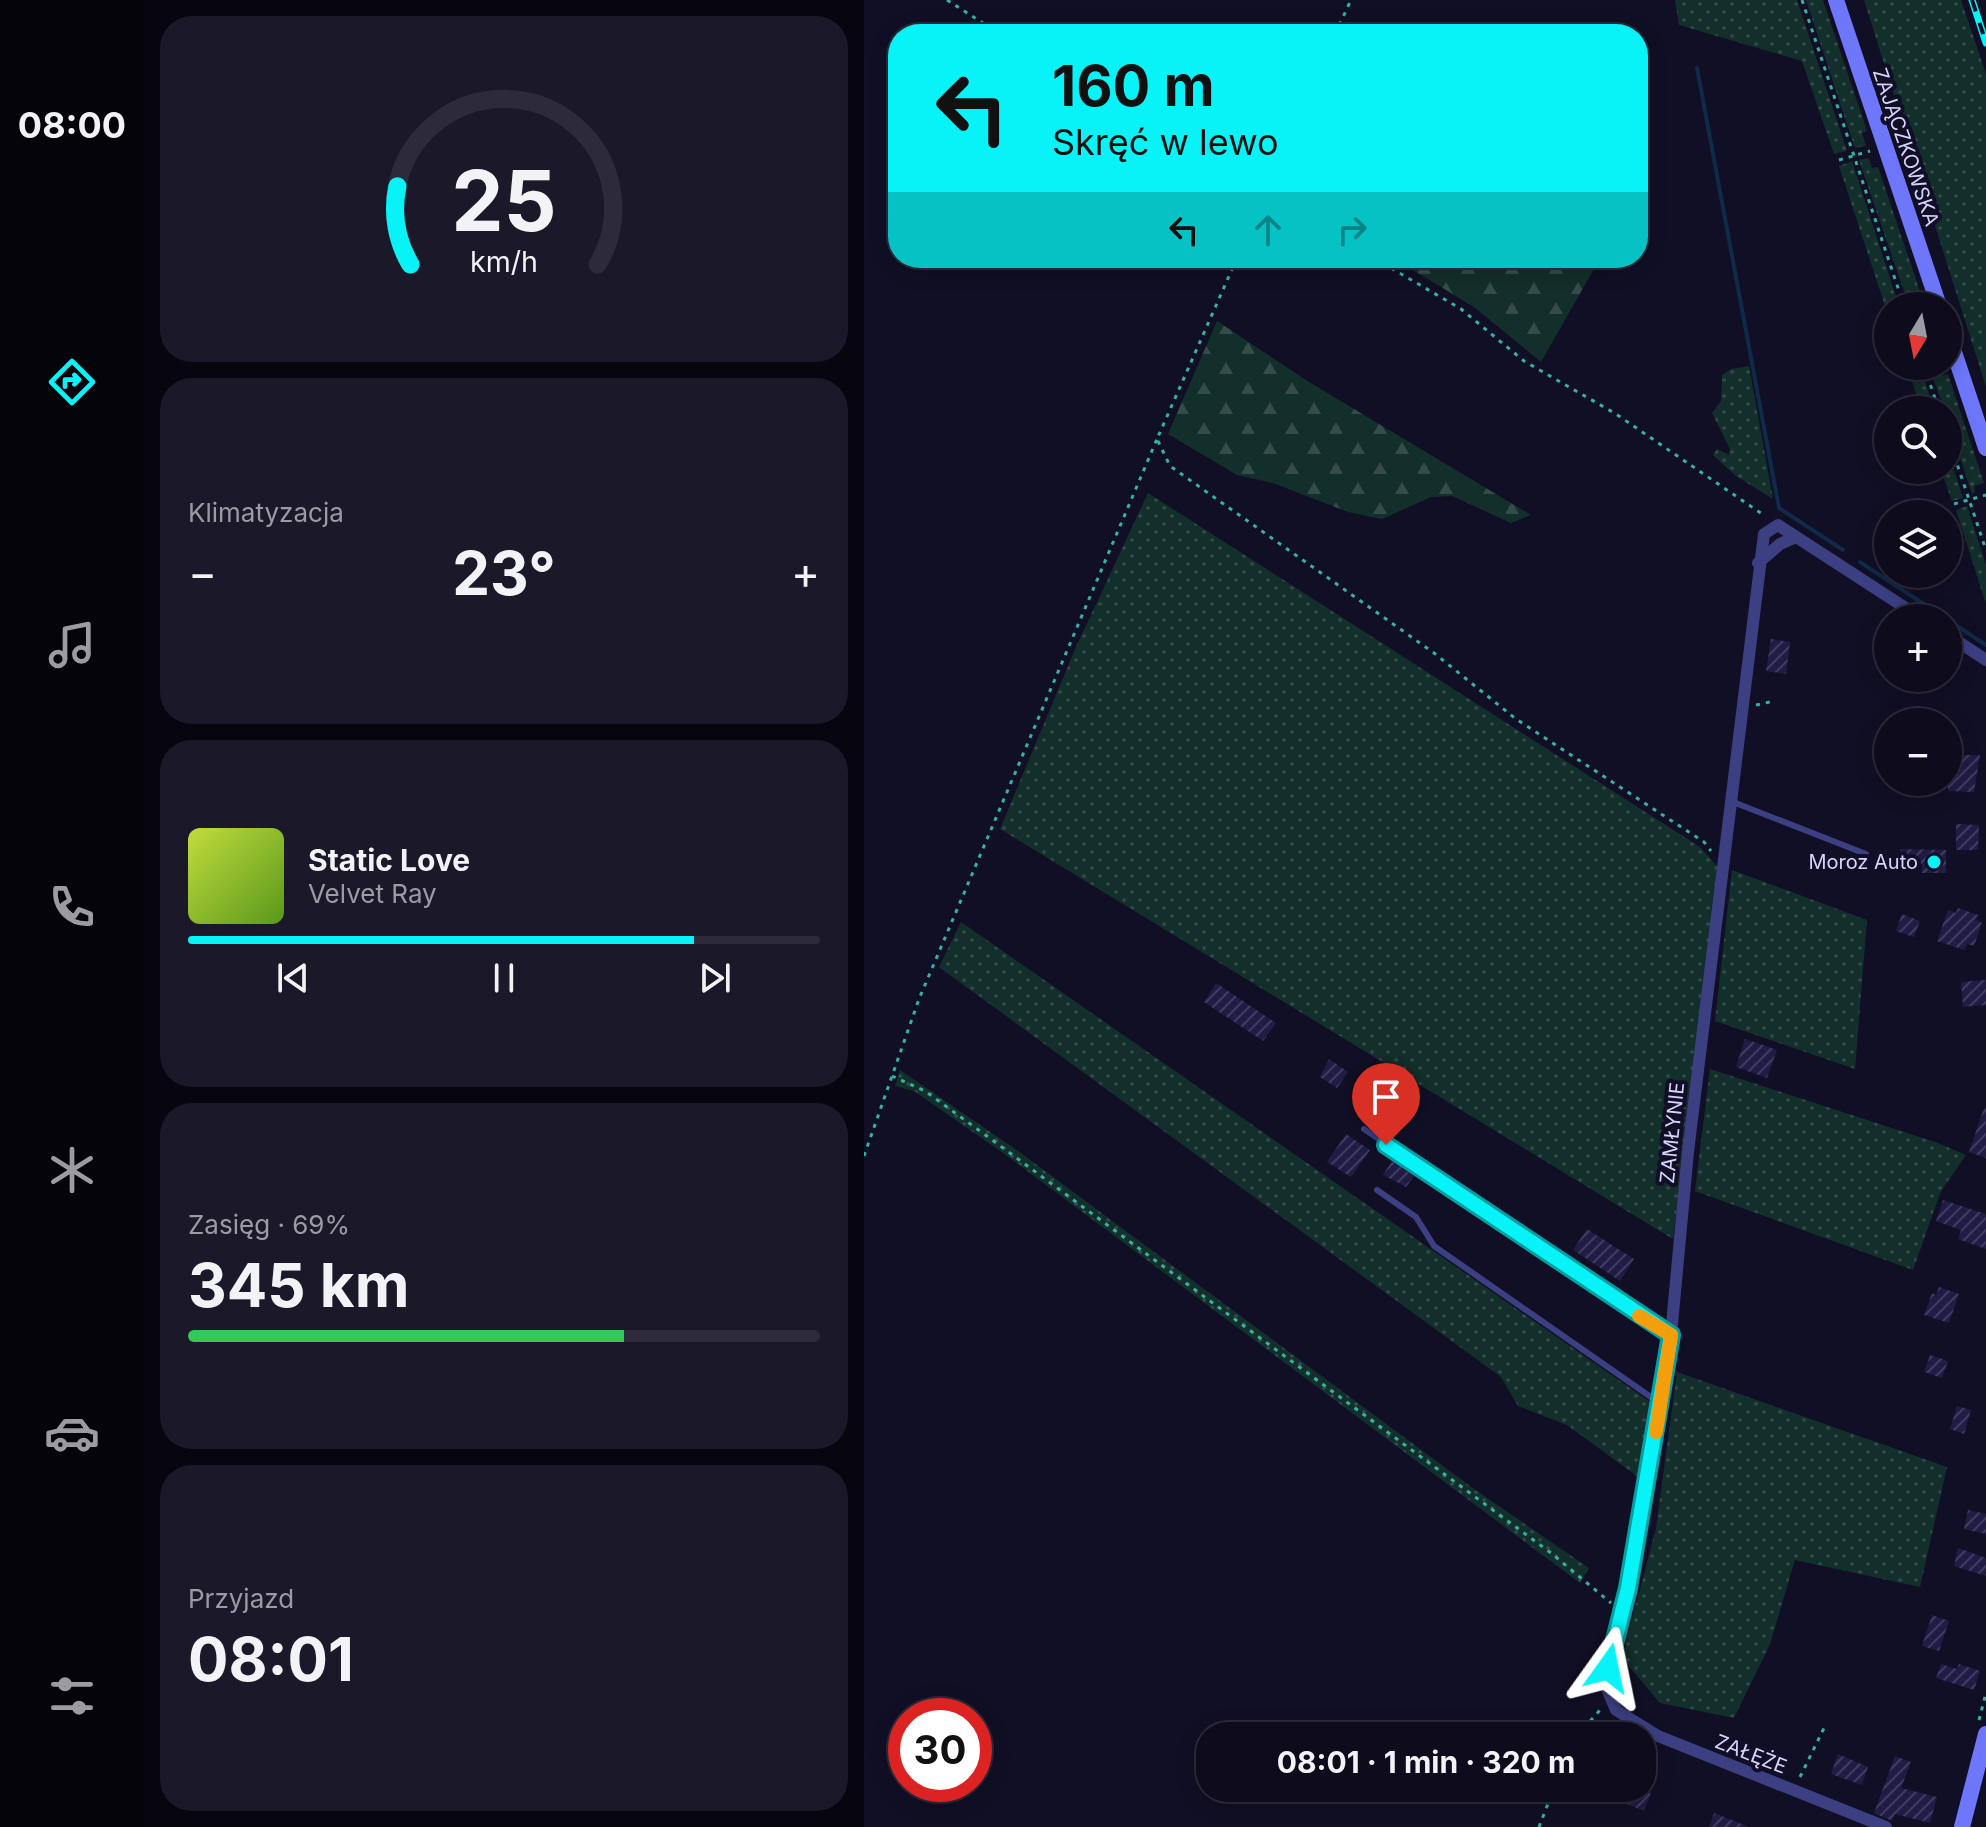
<!DOCTYPE html>
<html lang="pl">
<head>
<meta charset="utf-8">
<style>
	body { margin:0; font-family:Inter,sans-serif; background:#1b1929; color:#f1f3f6; height:100vh; display:flex; flex-direction:column; font-size:30px; white-space:nowrap }
	* { box-sizing:border-box; margin:0 }
	p { font-size:26px; color:#9a9ba3 }
	.icon { flex:none; width:44px; height:44px; fill:none; stroke:currentColor; stroke-width:2; stroke-linecap:round; stroke-linejoin:round }
	.map { position:relative; flex:1; overflow:hidden }
	.panel { display:flex; flex-direction:column; gap:16px; padding:16px; background:#07060f; width:720px }
	.panel>* { flex:none }
	.top-card { position:absolute; left:24px; top:24px; width:760px; height:244px; border-radius:32px; box-shadow:0 4px 20px #0003,0 0 0 2px #2d2b3b; background:#07f3f7; color:#111; overflow:hidden }
	.needle { width:52px; rotate:190deg }
	.tools { position:absolute; left:1010px; top:292px; display:grid; gap:16px }
	.tools a { display:grid; place-items:center; width:88px; height:88px; border-radius:50%; background:#0d0b1c; box-shadow:0 4px 20px #0003,0 0 0 2px #2d2b3b; font-size:40px }
	.speed { position:absolute; left:24px; top:1698px; display:flex; gap:16px; font-size:40px; font-weight:700; text-align:center }
	.speed>* { display:grid; place-content:center; width:104px; height:104px; border-radius:50%; background:#0d0b1c; box-shadow:0 4px 20px #0003,0 0 0 2px #2d2b3b; line-height:1 }
	.speed .limit { border:12px solid #d22; background:#fff; color:#111 }
	.pin { position:absolute; display:grid; place-items:center; width:68px; height:68px; color:#fff; margin:-82px -34px; border-radius:50% 50% 50% 0; rotate:-45deg; box-shadow:0 0 8px #0007 }
	.pin .icon { rotate:45deg }
	.me { position:absolute; width:88px; margin:-44px; rotate:12deg; stroke-linejoin:round; filter:drop-shadow(0 0 6px #0008) }
	.turn { display:flex; align-items:center; gap:28px; height:168px; padding:0 32px; font-size:36px }
	.turn .icon { width:104px; height:104px; stroke-width:2.5 }
	.turn b { display:block; font-size:56px; line-height:68px }
	.lanes { display:flex; align-items:center; height:76px; padding:0 32px; background:#0003; justify-content:center; gap:40px; direction:ltr }
	.lanes .off { opacity:.35 }
	.big { font-size:60px; font-weight:700; line-height:1.1 }
	.panel .widget { flex:1; display:flex; flex-direction:column; justify-content:center; gap:12px; min-width:0; padding:0 28px; border-radius:32px; background:#1b1929 }
	.panel .dial { align-items:center; gap:0 }
	.dial svg { height:208px; overflow:visible; fill:none; stroke:#2d2b3b; stroke-width:7; stroke-linecap:round; text-anchor:middle }
	.dial text { fill:#f1f3f6; stroke:none }
	.song { display:flex; align-items:center; gap:24px }
	.cover { width:96px; height:96px; border-radius:12px; background:linear-gradient(135deg,hsl(70 70% 55%),hsl(90 70% 35%)) }
	.played { height:8px; border-radius:4px; background:linear-gradient(90deg,#07f3f7 80%,#2d2b3b 80%) }
	.keys { display:flex; justify-content:space-around; direction:ltr }
	.heat { display:flex; justify-content:space-between; align-items:center; font-size:44px; direction:ltr }
	.charge { height:12px; border-radius:6px; background:linear-gradient(90deg,#34c759 69%,#2d2b3b 0) }
	.trip { position:absolute; left:332px; top:1722px; width:460px; height:80px; border-radius:32px; background:#0d0b1c; box-shadow:0 4px 20px #0003,0 0 0 2px #2d2b3b; font-weight:700; line-height:80px; text-align:center }
	main { display:flex; flex:1; min-height:0 }
	.tab-bar { display:flex; flex-direction:column; width:144px; justify-content:space-around; align-items:center; background:#05040b; color:#9a9ba3 }
	.tab-bar .icon { width:56px; height:56px }
	.tab-bar .active { color:#07f3f7 }
	.tab-bar b { font-size:36px; color:#f1f3f6 }
	.map>svg:first-child { display:block }
</style>
</head>
<body>
<main>
<nav class="tab-bar">
<b>08:00</b>
<svg class="icon active" aria-label="directions" viewBox="0 0 24 24"><path d="M12 3l9 9-9 9-9-9zM9 14v-3h6M13 9l2 2-2 2"/></svg>
<svg class="icon" aria-label="music" viewBox="0 0 24 24"><path d="M9 18V5l10-2v13"/><circle cx="6" cy="18" r="3"/><circle cx="16" cy="16" r="3"/></svg>
<svg class="icon" aria-label="phone" viewBox="0 0 24 24"><path d="M5 4h4l2 5-3 2q2 4 5 5l2-3 5 2v4C11 20 4 13 5 4z"/></svg>
<svg class="icon" aria-label="climate" viewBox="0 0 24 24"><path d="M12 3v18M4 7l16 10M4 17L20 7"/></svg>
<svg class="icon" aria-label="car" viewBox="0 0 24 24"><path d="M5 17H2v-5l4-1 3-4h7l3 4 3 1v5h-3M9 17h6M6 11h13"/><circle cx="7" cy="17" r="2"/><circle cx="17" cy="17" r="2"/></svg>
<svg class="icon" aria-label="filters" viewBox="0 0 24 24"><path d="M4 7h16M4 17h16"/><circle cx="9" cy="7" r="2"/><circle cx="15" cy="17" r="2"/></svg>
</nav>
<section class="panel">
<div class="widget dial"><svg viewBox="0 0 100 80">
<path d="M14 69A42 42 0 1 1 86 69"/>
<path d="M14 69A42 42 0 0 1 9 39" stroke="#07f3f7"/>
<text x="50" y="56" font-size="32" font-weight="700">25</text>
<text x="50" y="72" font-size="11">km/h</text>
</svg></div>
<div class="widget"><p>Klimatyzacja</p>
<div class="heat"><a>−</a><b class="big">23°</b><a>+</a></div>
</div>
<div class="widget">
<div class="song"><i class="cover"></i><div><b>Static Love</b><p>Velvet Ray</p></div></div>
<div class="played"></div>
<div class="keys"><svg class="icon" aria-label="previous" viewBox="0 0 24 24"><path d="M18 5L8 12l10 7zM5 5v14"/></svg><svg class="icon" aria-label="pause" viewBox="0 0 24 24"><path d="M8 5v14M16 5v14"/></svg><svg class="icon" aria-label="next" viewBox="0 0 24 24"><path d="M6 5l10 7-10 7zM19 5v14"/></svg></div>
</div>
<div class="widget"><p>Zasięg · 69%</p><b class="big">345 km</b><div class="charge"></div></div>
<div class="widget"><p>Przyjazd</p><b class="big">08:01</b></div>
</section>
<div class="map">
<svg width="1122" height="1827" viewBox="0 0 1122 1827">
	<defs>
		<pattern id="grass-dots" width="8" height="8" patternUnits="userSpaceOnUse" patternTransform="scale(2)"><rect width="8" height="8" fill="#132f2b"/><path d="M2 2h.1M6 6h.1" fill="none" stroke="#354c4b" stroke-width="1.8" stroke-linecap="round"/></pattern>
		<pattern id="forest-firs" width="22" height="20" patternUnits="userSpaceOnUse" patternTransform="scale(2)"><rect width="22" height="20" fill="#132f2b"/><path d="M5 1l3.5 6h-7zM16 11l3.5 6h-7z" fill="#354c4b"/></pattern>
		<pattern id="building-hatch" width="6" height="6" patternUnits="userSpaceOnUse" patternTransform="scale(2)"><rect width="6" height="6" fill="#211c45"/><path d="M-1 1l2-2M0 6l6-6M5 7l2-2" fill="none" stroke="#403c61"/></pattern>
	</defs>
	<rect width="100%" height="100%" fill="#110f25"/>
	<g fill="url(#grass-dots)">
		<path d="M811,0H933L983,151L970,154L938,61L815,25Z"/>
		<path d="M942,0H959L1003,131L998,133L1002,146L991,148Z"/>
		<path d="M1000,0H1097L1122,74V387Z"/>
		<path d="M1005,158L1008,168L1014,167L1061,306H1045L995,160Z"/>
		<path d="M988,161L1035,306H1024V315L975,166Z"/>
		<path d="M885,366L909,499L872,476L849,455L853,449L865,455L866,449L848,413L857,401L858,375L867,369Z"/>
		<path d="M1076,369L1078,376L1084,374L1120,483L1110,486L1111,492L1108,494L1084,422V410H1080L1067,372Z"/>
		<path d="M1059,375L1070,410H1058L1047,379Z"/>
		<path d="M1084,452L1099,498L1088,501L1077,470H1084Z"/>
		<path d="M284,493L836,847L854,867L809,1239L136,829L212,647Z"/>
		<path d="M1103,506L1122,565V604L1092,510Z"/>
		<path d="M868,870L1003,920L991,1069L851,1021Z"/>
		<path d="M97,922L792,1406L777,1479L703,1425L654,1406L637,1377L75,967Z"/>
		<path d="M846,1069L1074,1143L1102,1155L1077,1191L1049,1270L831,1191Z"/>
		<path d="M36,1070L154,1151L610,1489L725,1568L716,1583L142,1155L50,1091L31,1086Z"/>
		<path d="M813,1372L1083,1467L1056,1587L931,1560L906,1644L870,1718L796,1703L758,1658L792,1528Z"/>
	</g>
	<g fill="url(#forest-firs)">
		<path d="M529,258H715L731,267L677,362L610,307Z"/>
		<path d="M353,321L445,382L667,515L647,523L588,496L567,497L518,519L484,512L409,483L373,475L304,434Z"/>
	</g>
	<g fill="none" stroke-linecap="round" stroke-linejoin="round">
		<g stroke="#102a49" stroke-width="4">
			<path d="M833,68L915,508L979,550"/>
			<path d="M996,562L1081,618"/>
			<path d="M1084,620L1122,645"/>
		</g>
	</g>
	<g fill="url(#building-hatch)">
		<path d="M907,639L926,642L922,674L902,671Z"/>
		<path d="M1084,755H1116L1110,792L1084,791Z"/>
		<path d="M1092,824L1115,825L1114,850H1092Z"/>
		<path d="M1036,849L1082,850V873H1058V864H1036Z"/>
		<path d="M1094,908L1114,915L1112,920L1118,923L1110,946L1103,944L1100,950L1073,941L1084,910L1092,913Z"/>
		<path d="M1038,914L1056,921L1050,937L1032,931Z"/>
		<path d="M1122,980V1005L1099,1007L1097,982Z"/>
		<path d="M352,983L412,1023L399,1041L340,1002Z"/>
		<path d="M881,1039L913,1050L903,1078L872,1067Z"/>
		<path d="M465,1059L484,1072L473,1088L456,1077Z"/>
		<path d="M1120,1108H1122V1158L1105,1152Z"/>
		<path d="M482,1134L506,1150L487,1177L463,1162Z"/>
		<path d="M528,1161L550,1176L542,1187L519,1175Z"/>
		<path d="M1079,1200L1122,1214V1249L1094,1239L1097,1230L1072,1221Z"/>
		<path d="M723,1229L770,1259L756,1281L709,1250Z"/>
		<path d="M1075,1287L1095,1294L1085,1323L1060,1315L1068,1293L1072,1295Z"/>
		<path d="M1066,1355L1084,1361L1078,1378L1060,1372Z"/>
		<path d="M1093,1406L1107,1410L1100,1434L1086,1429Z"/>
		<path d="M1104,1510L1122,1514V1534L1100,1529Z"/>
		<path d="M1094,1548L1122,1558V1576L1090,1566Z"/>
		<path d="M1068,1615L1085,1621L1075,1651L1058,1646Z"/>
		<path d="M1077,1664L1093,1669L1095,1664L1116,1671L1110,1690L1072,1678Z"/>
		<path d="M974,1754L1004,1767L998,1785L967,1774Z"/>
		<path d="M1031,1756L1047,1762L1037,1788L1073,1797L1066,1823L1031,1814L1028,1821L1010,1813Z"/>
		<path d="M763,1788L787,1793L780,1811L758,1802Z"/>
		<path d="M850,1813L883,1826V1827H845Z"/>
	</g>
	<g fill="none" stroke-linecap="round" stroke-linejoin="round">
		<g stroke="#33b3a1" stroke-width="3" stroke-dasharray="4 6" stroke-linecap="butt">
			<path d="M83,0L136,34"/>
			<path d="M938,0L1040,306"/>
			<path d="M471,34L487,0"/>
			<path d="M975,160L1006,151"/>
			<path d="M373,258L293,439L306,466L570,653L652,719L840,842L847,851"/>
			<path d="M510,258L597,309L660,361L752,414L901,516"/>
			<path d="M1060,366L1075,410"/>
			<path d="M1047,375L1071,366"/>
			<path d="M1084,437L1122,550"/>
			<path d="M1090,504L1122,495"/>
			<path d="M892,705L906,702"/>
			<path d="M28,1076L61,1091L131,1142L687,1553L747,1603"/>
			<path d="M0,1156L55,999L293,439"/>
			<path d="M1115,1720L1122,1693"/>
			<path d="M713,1736L737,1709"/>
			<path d="M936,1777L961,1726"/>
			<path d="M675,1827L690,1788"/>
		</g>
		<g stroke="#3c3f82" stroke-width="6">
			<path d="M869,802L1002,854"/>
			<path d="M500,1129L807,1335"/>
			<path d="M513,1190L552,1217L570,1246L794,1402"/>
		</g>
		<g stroke="#3c3f82" stroke-width="12">
			<path d="M894,563L916,544L932,537"/>
			<path d="M1084,635L1122,660"/>
			<path d="M1022,1827L794,1736L752,1710L743,1689L807,1335L824,1152L900,534L914,525L1057,618"/>
		</g>
		<g stroke="#6e77fb" stroke-width="16">
			<path d="M972,0L1075,306"/>
			<path d="M1084,334L1122,448"/>
			<path d="M1098,1827L1122,1734"/>
		</g>
		<defs>
			<path id="rail" d="M1108,0L1122,43"/>
		</defs>
		<use href="#rail" stroke="#07f3f7" stroke-width="7"/>
		<use href="#rail" stroke="#110f25" stroke-width="4" stroke-dasharray="12" stroke-linecap="butt"/>
	</g>
	<g fill="none" stroke-linecap="round" stroke-linejoin="round">
		<defs>
			<path id="route" d="M522,1145L807,1335L764,1588L744,1668"/>
		</defs>
		<use href="#route" stroke="#059ea1" stroke-width="20"/>
		<use href="#route" stroke="#07f3f7" stroke-width="14"/>
		<path stroke="#f59e0b" stroke-width="14" d="M775,1316L807,1335L792,1432"/>
	</g>
	<circle fill="#07f3f7" stroke="#110f25" stroke-width="3" cx="1070" cy="862" r="8"/>
	<g text-anchor="middle" stroke-width="8" stroke-linejoin="round" paint-order="stroke">
		<g font-size="20" fill="#d6d4fe" stroke="#110f25">
			<text transform="translate(1042 147) rotate(71)" y="7">ZAJĄCZKOWSKA</text>
			<text transform="translate(808 1133) rotate(-84)" y="7">ZAMŁYNIE</text>
			<text transform="translate(887 1754) rotate(21)" y="7">ZAŁĘŻE</text>
		</g>
		<g font-size="20" fill="#d6d4fe" stroke="#110f25" text-anchor="end">
			<text x="1054" y="869">Moroz Auto</text>
		</g>
	</g>
</svg>
<div class="tools">
<a><svg class="needle" viewBox="-14 -14 28 28"><path d="M0-13l5 13h-10z" fill="#e53935"/><path d="M0 13l5-13h-10z" fill="#9a9ba3"/></svg></a>
<a><svg class="icon" aria-label="search" viewBox="0 0 24 24"><circle cx="10" cy="10" r="6"/><path d="M15 15l6 6"/></svg></a>
<a><svg class="icon" aria-label="layers" viewBox="0 0 24 24"><path d="M12 4l9 5-9 5-9-5zM3 14l9 5 9-5"/></svg></a>
<a>+</a>
<a>−</a>
</div>
<div class="speed"><div class="limit">30</div></div>
<div class="pin" style="left:522px;top:1145px;background:#d93025"><svg class="icon" aria-label="arrive" viewBox="0 0 24 24"><path d="M6 21V4h12l-3 4 3 4H6"/></svg></div>
<svg class="me" style="left:744px;top:1668px" viewBox="-20 -20 40 40"><path d="M0-17L14 15 0 8-14 15z" fill="#07f3f7" stroke="#fff" stroke-width="4"/></svg>
<div class="trip">08:01 · 1 min · 320 m</div>
<div class="top-card">
<div class="turn"><svg class="icon" aria-label="left" viewBox="0 0 24 24"><path d="M17 20v-9H6M10 6l-5 5 5 5"/></svg><div><b>160 m</b>Skręć w lewo</div></div>
<div class="lanes"><svg class="icon" aria-label="left" viewBox="0 0 24 24"><path d="M17 20v-9H6M10 6l-5 5 5 5"/></svg><svg class="icon off" aria-label="ahead" viewBox="0 0 24 24"><path d="M12 20V5M6 11l6-6 6 6"/></svg><svg class="icon off" aria-label="right" viewBox="0 0 24 24"><path d="M7 20v-9h11M14 6l5 5-5 5"/></svg></div>
</div>
</div>
</main>
</body>
</html>
